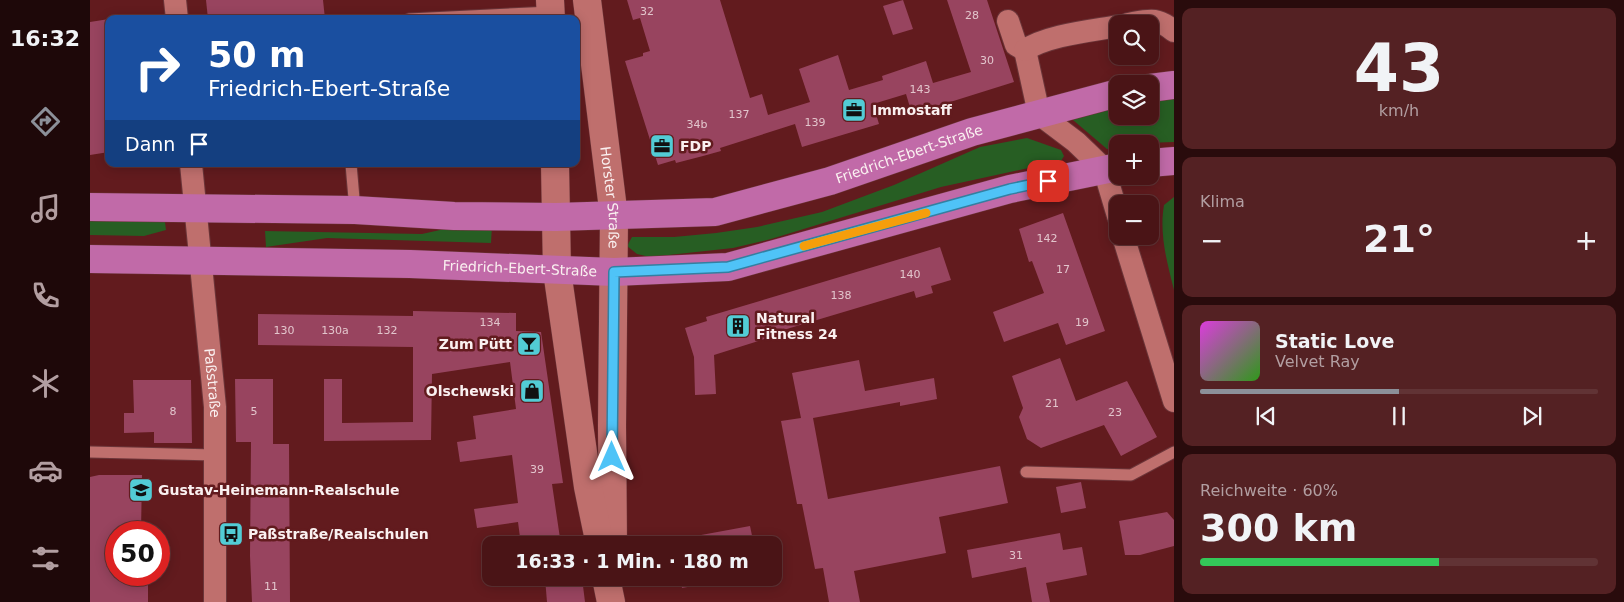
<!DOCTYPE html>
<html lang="de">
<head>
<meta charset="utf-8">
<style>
	body { margin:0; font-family:"DejaVu Sans",sans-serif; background:#542123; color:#f1f3f6; height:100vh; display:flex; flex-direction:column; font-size:19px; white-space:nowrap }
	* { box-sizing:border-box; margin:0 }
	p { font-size:16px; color:#b29ea1 }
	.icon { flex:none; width:28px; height:28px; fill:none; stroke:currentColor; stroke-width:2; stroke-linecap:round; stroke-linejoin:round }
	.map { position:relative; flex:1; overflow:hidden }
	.sheet { display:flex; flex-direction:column; gap:8px; padding:8px; background:#290b0c; width:450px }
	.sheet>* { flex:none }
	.banner { position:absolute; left:15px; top:15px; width:475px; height:152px; border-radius:10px; box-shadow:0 2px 12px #0003,0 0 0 1px #613335; background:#1a4fa0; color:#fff; overflow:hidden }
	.controls { position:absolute; left:1019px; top:15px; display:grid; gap:10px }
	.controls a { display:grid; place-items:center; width:50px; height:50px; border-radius:10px; background:#4a1416; box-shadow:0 2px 12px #0003,0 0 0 1px #613335; font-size:25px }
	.speed { position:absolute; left:15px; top:521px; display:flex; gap:10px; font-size:25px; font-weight:700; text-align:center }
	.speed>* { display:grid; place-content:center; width:65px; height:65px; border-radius:50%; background:#4a1416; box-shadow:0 2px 12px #0003,0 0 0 1px #613335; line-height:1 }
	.speed .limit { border:8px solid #d22; background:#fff; color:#111 }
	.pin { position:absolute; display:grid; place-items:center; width:42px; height:42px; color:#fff; margin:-21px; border-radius:10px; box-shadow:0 2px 8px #0006 }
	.me { position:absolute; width:55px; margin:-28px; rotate:0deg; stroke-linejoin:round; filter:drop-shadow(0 0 4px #0008) }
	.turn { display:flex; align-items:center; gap:18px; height:105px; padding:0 20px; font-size:22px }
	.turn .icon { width:65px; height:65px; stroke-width:2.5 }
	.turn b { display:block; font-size:35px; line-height:42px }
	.then { display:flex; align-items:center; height:48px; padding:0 20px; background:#0003; gap:10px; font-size:19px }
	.big { font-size:38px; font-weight:700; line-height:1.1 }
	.sheet .card { flex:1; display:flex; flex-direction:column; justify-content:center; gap:8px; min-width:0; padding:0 18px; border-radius:10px; background:#542123 }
	.sheet .dial { align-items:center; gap:0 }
	.dial b { font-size:65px; line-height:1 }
	.song { display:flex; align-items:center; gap:15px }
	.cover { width:60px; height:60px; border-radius:8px; background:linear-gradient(135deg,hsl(300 70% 55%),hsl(110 70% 35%)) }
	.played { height:5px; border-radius:2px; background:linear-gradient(90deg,#8c9099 50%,#613335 50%) }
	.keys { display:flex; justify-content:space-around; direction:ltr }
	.heat { display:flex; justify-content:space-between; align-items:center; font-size:28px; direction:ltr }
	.charge { height:8px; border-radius:4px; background:linear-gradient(90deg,#34c759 60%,#613335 0) }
	.trip { position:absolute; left:392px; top:536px; width:300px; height:50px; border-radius:10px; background:#4a1416; box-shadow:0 2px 12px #0003,0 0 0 1px #613335; font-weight:700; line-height:50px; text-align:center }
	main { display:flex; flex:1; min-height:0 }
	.dock { display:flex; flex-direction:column; width:90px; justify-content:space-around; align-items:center; background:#1e0809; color:#b29ea1 }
	.dock .icon { width:35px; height:35px }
	.dock .on { color:#8c9099 }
	.dock b { font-size:22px; color:#f1f3f6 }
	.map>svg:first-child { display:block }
</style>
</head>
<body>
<main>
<nav class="dock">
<b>16:32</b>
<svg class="icon on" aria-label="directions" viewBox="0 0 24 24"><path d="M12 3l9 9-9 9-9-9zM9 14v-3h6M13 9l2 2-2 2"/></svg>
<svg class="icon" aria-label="music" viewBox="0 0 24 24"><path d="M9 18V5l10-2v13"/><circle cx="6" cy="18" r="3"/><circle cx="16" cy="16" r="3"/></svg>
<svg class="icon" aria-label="phone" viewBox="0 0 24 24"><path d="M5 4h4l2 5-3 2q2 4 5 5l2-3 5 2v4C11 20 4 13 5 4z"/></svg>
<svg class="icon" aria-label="climate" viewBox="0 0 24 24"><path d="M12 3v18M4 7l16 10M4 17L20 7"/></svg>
<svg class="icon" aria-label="car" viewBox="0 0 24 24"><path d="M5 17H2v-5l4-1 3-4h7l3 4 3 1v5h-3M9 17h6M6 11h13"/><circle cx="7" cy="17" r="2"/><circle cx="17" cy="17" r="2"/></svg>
<svg class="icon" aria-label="filters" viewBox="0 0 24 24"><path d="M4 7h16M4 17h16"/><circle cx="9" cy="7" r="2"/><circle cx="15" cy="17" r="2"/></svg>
</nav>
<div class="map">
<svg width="1084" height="602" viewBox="0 0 1084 602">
	<rect width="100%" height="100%" fill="#621b1e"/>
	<g fill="#275e23">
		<path d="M1084,98V142L1028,144L1027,148L1017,149L983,120L984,117L1027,105L1028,116H1060V100Z"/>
		<path d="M937,138L971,150L974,156L971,161L851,187L681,239L643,248L560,257L547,254L537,246L542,237H584L626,233L667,227L732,212L804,185L890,147Z"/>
		<path d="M1084,197V290C1077,262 1069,234 1074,205Z"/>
		<path d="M0,218L75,222L76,230L54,236L0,235Z"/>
		<path d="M377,224L402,226L401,243L237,238L176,247L175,231L332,234Z"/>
	</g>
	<g fill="#98445f">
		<path d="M116,0H233L235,19H118Z"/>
		<path d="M537,0H630L660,98L672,94L678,115L720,102L709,69L748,55L759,90L793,80L792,76L836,61L843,83L881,72L857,0H897L924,82L822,114L816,94L783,104L789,124L712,147L705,124L630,148L631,151L613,156L586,163L585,160L568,165L535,61L553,56V53L560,51L550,18L543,20Z"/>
		<path d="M813,0L823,29L803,35L793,6Z"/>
		<path d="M19,19V152L0,155V22Z"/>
		<path d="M973,213L1015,331L976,345L968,323L914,342L903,312L954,293L942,261L939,262L929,229Z"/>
		<path d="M850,247L861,280L841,286L843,293L826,298L824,291L680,334L681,337L624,355L626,394L605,395L604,357L595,328L617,321L616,317Z"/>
		<path d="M323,311L426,313V331L451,332L473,483L462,484L471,545H431L428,522L387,528L384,509L428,503L422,455L370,462L367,442L386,439L383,416L426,409L420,362L342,374L341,440L234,441V379H252V423L323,422V347L168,345V314L323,316Z"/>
		<path d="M970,358L986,401L1037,381L1067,437L1031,456L1014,425L951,448L937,439L929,417L933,408L922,376Z"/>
		<path d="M769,360L775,391L844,378L847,399L810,406V402L723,418L738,499L910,466L918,503L849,517L856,553L764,571L770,602H739L733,568L725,569L712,504H707L691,421L711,418L702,373Z"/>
		<path d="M145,379H183V444H199L200,602H162L160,556L161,442H146Z"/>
		<path d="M43,380H101L102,443H64V432L34,433V413H44Z"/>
		<path d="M9,475H52L51,532H26V575H53V579L58,578V602H0V477Z"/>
		<path d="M991,482L996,508L971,513L966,487Z"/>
		<path d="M1077,512L1084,520V546L1050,555H1035L1029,521Z"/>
		<path d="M660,526L664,545H585L584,540Z"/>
		<path d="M970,533L973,550L992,547L997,575L956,583L960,602H942L936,567L882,578L877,550Z"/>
		<path d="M455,578H492L495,602H457Z"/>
		<path d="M590,578H647L592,588Z"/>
	</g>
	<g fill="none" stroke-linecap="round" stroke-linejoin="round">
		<defs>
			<g id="lane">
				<path d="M319,19L461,12"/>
				<path d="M261,164L265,210"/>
				<path d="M0,452L125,455"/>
				<path d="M936,472L1041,475L1084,452"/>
			</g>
			<g id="street">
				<path d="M85,0L87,19"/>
				<path d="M918,21L926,45L935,50"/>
				<path d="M1038,24C1060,20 1066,17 1084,31"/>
				<path d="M935,50L949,114L986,142L1014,169L1028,216"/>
				<path d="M935,50C958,35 1000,31 1028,26"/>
				<path id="s1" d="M101,164L125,407V602"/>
				<path d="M1033,236L1084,401"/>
			</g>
			<g id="secondary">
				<path d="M460,0L461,19"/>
				<path id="s2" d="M497,0L524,217L522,426L523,545"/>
				<path d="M465,164L467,271L498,487L510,545"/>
				<path d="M516,578L521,602"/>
			</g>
			<g id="primary">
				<path d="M1060,88L1084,85"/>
				<path d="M1060,163L1084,161"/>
				<path id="s3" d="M0,207L265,210L364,216L466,217L625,212L740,181L882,132L1028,93"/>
				<path id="s4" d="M0,259L320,264L524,272L638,267L920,189L1028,167"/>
			</g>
		</defs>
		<use href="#lane" stroke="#6b3539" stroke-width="13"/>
		<use href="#street" stroke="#6b3539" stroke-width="24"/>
		<use href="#secondary" stroke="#6b3539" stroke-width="29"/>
		<use href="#primary" stroke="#6b3539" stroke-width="29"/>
		<use href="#lane" stroke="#bf6f6d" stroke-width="11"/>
		<use href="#street" stroke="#bf6f6d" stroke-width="22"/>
		<use href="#secondary" stroke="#bf6f6d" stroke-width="28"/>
		<use href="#primary" stroke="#c16aa8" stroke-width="28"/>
	</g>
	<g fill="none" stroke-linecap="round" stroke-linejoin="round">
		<defs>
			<path id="route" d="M522,457L524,272L638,267L920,189L958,181"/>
		</defs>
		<use href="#route" stroke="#337fa1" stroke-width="12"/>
		<use href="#route" stroke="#4fc3f7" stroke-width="9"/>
		<path stroke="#f59e0b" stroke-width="9" d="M714,246L836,213"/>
	</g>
	<defs>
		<symbol id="office-square" viewBox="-11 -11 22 22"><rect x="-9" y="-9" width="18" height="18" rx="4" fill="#52ccd5" stroke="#621b1e"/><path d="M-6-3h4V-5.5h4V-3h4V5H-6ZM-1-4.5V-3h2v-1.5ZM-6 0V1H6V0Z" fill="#111"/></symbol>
		<symbol id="building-square" viewBox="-11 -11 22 22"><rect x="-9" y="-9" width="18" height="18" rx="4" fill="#52ccd5" stroke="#621b1e"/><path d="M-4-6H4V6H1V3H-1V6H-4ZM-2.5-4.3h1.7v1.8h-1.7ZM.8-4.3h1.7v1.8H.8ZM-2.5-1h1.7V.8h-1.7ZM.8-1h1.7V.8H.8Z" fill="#111"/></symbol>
		<symbol id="bar-square" viewBox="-11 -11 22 22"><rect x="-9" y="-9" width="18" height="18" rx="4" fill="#52ccd5" stroke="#621b1e"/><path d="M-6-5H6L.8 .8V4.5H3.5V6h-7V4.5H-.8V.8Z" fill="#111"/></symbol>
		<symbol id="shop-square" viewBox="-11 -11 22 22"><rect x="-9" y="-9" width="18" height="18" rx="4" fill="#52ccd5" stroke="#621b1e"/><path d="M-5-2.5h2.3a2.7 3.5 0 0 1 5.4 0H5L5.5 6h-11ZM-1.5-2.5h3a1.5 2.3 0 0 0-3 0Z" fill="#111"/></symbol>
		<symbol id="school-square" viewBox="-11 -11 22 22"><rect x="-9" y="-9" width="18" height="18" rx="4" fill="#52ccd5" stroke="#621b1e"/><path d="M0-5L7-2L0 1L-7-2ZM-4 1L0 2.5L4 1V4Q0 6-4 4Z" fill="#111"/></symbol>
		<symbol id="bus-square" viewBox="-11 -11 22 22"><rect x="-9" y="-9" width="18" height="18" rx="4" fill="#52ccd5" stroke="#621b1e"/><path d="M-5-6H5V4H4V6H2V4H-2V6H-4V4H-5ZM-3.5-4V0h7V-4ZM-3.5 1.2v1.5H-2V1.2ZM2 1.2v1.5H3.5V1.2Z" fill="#111"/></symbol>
	</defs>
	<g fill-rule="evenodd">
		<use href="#office-square" x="750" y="96" width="28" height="28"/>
		<use href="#office-square" x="558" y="132" width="28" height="28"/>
		<use href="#building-square" x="634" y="312" width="28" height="28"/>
		<use href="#bar-square" x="425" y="330" width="28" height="28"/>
		<use href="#shop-square" x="428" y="377" width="28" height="28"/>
		<use href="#school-square" x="37" y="476" width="28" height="28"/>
		<use href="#bus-square" x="127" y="520" width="28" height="28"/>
	</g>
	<g text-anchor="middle" stroke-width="5" stroke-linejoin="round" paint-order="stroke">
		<g font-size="11" fill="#e2c5cc">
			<text x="557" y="15">32</text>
			<text x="882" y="19">28</text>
			<text x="897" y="64">30</text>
			<text x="830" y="93">143</text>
			<text x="649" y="118">137</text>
			<text x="725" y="126">139</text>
			<text x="607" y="128">34b</text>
			<text x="957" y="242">142</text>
			<text x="973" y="273">17</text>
			<text x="820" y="278">140</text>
			<text x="751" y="299">138</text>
			<text x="400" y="326">134</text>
			<text x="992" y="326">19</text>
			<text x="194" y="334">130</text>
			<text x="245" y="334">130a</text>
			<text x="297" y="334">132</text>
			<text x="962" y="407">21</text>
			<text x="83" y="415">8</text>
			<text x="164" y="415">5</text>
			<text x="1025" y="416">23</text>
			<text x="447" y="473">39</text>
			<text x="926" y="559">31</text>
			<text x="181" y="590">11</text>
		</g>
		<g font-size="14" font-weight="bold" fill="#faf0f0" stroke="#621b1e" text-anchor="start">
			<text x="782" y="115">Immostaff</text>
			<text x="590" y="151">FDP</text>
			<text x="666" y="323">Natural<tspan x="666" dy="16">Fitness 24</tspan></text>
			<text x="422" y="349" text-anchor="end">Zum Pütt</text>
			<text x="424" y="396" text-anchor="end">Olschewski</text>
			<text x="68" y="495">Gustav-Heinemann-Realschule</text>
			<text x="158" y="539">Paßstraße/Realschulen</text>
		</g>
		<g font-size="14" fill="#faf0f0" stroke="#621b1e">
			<text dy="5" stroke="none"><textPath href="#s3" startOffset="828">Friedrich-Ebert-Straße</textPath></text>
			<text dy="5" stroke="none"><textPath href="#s2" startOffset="199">Horster Straße</textPath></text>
			<text dy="5" stroke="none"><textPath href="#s4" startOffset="430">Friedrich-Ebert-Straße</textPath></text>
			<text dy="5" stroke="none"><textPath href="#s1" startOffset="220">Paßstraße</textPath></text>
		</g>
	</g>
</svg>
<div class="controls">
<a><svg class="icon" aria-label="search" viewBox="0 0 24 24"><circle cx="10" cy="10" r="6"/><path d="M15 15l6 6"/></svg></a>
<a><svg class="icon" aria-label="layers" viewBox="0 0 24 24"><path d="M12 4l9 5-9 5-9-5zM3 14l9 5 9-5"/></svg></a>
<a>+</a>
<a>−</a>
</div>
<div class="speed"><div class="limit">50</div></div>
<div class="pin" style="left:958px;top:181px;background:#d93025"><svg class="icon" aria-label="arrive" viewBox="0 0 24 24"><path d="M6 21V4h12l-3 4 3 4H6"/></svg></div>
<svg class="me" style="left:522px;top:457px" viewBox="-20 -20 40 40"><path d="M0-17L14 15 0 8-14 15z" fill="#4fc3f7" stroke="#fff" stroke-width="4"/></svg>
<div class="trip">16:33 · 1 Min. · 180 m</div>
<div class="banner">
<div class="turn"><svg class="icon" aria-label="right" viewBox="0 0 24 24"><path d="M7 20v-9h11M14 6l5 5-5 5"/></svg><div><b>50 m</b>Friedrich-Ebert-Straße</div></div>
<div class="then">Dann<svg class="icon" aria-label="arrive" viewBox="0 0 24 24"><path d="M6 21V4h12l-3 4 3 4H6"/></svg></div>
</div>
</div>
<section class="sheet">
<div class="card dial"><b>43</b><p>km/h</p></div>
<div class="card"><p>Klima</p>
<div class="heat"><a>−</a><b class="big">21°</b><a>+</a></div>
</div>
<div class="card">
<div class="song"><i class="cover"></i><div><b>Static Love</b><p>Velvet Ray</p></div></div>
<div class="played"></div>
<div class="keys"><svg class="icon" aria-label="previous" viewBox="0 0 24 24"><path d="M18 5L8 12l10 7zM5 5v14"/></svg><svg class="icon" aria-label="pause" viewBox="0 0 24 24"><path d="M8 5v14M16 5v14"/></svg><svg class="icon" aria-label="next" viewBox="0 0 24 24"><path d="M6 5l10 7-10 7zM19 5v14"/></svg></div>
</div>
<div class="card"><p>Reichweite · 60%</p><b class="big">300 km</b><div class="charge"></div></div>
</section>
</main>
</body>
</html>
